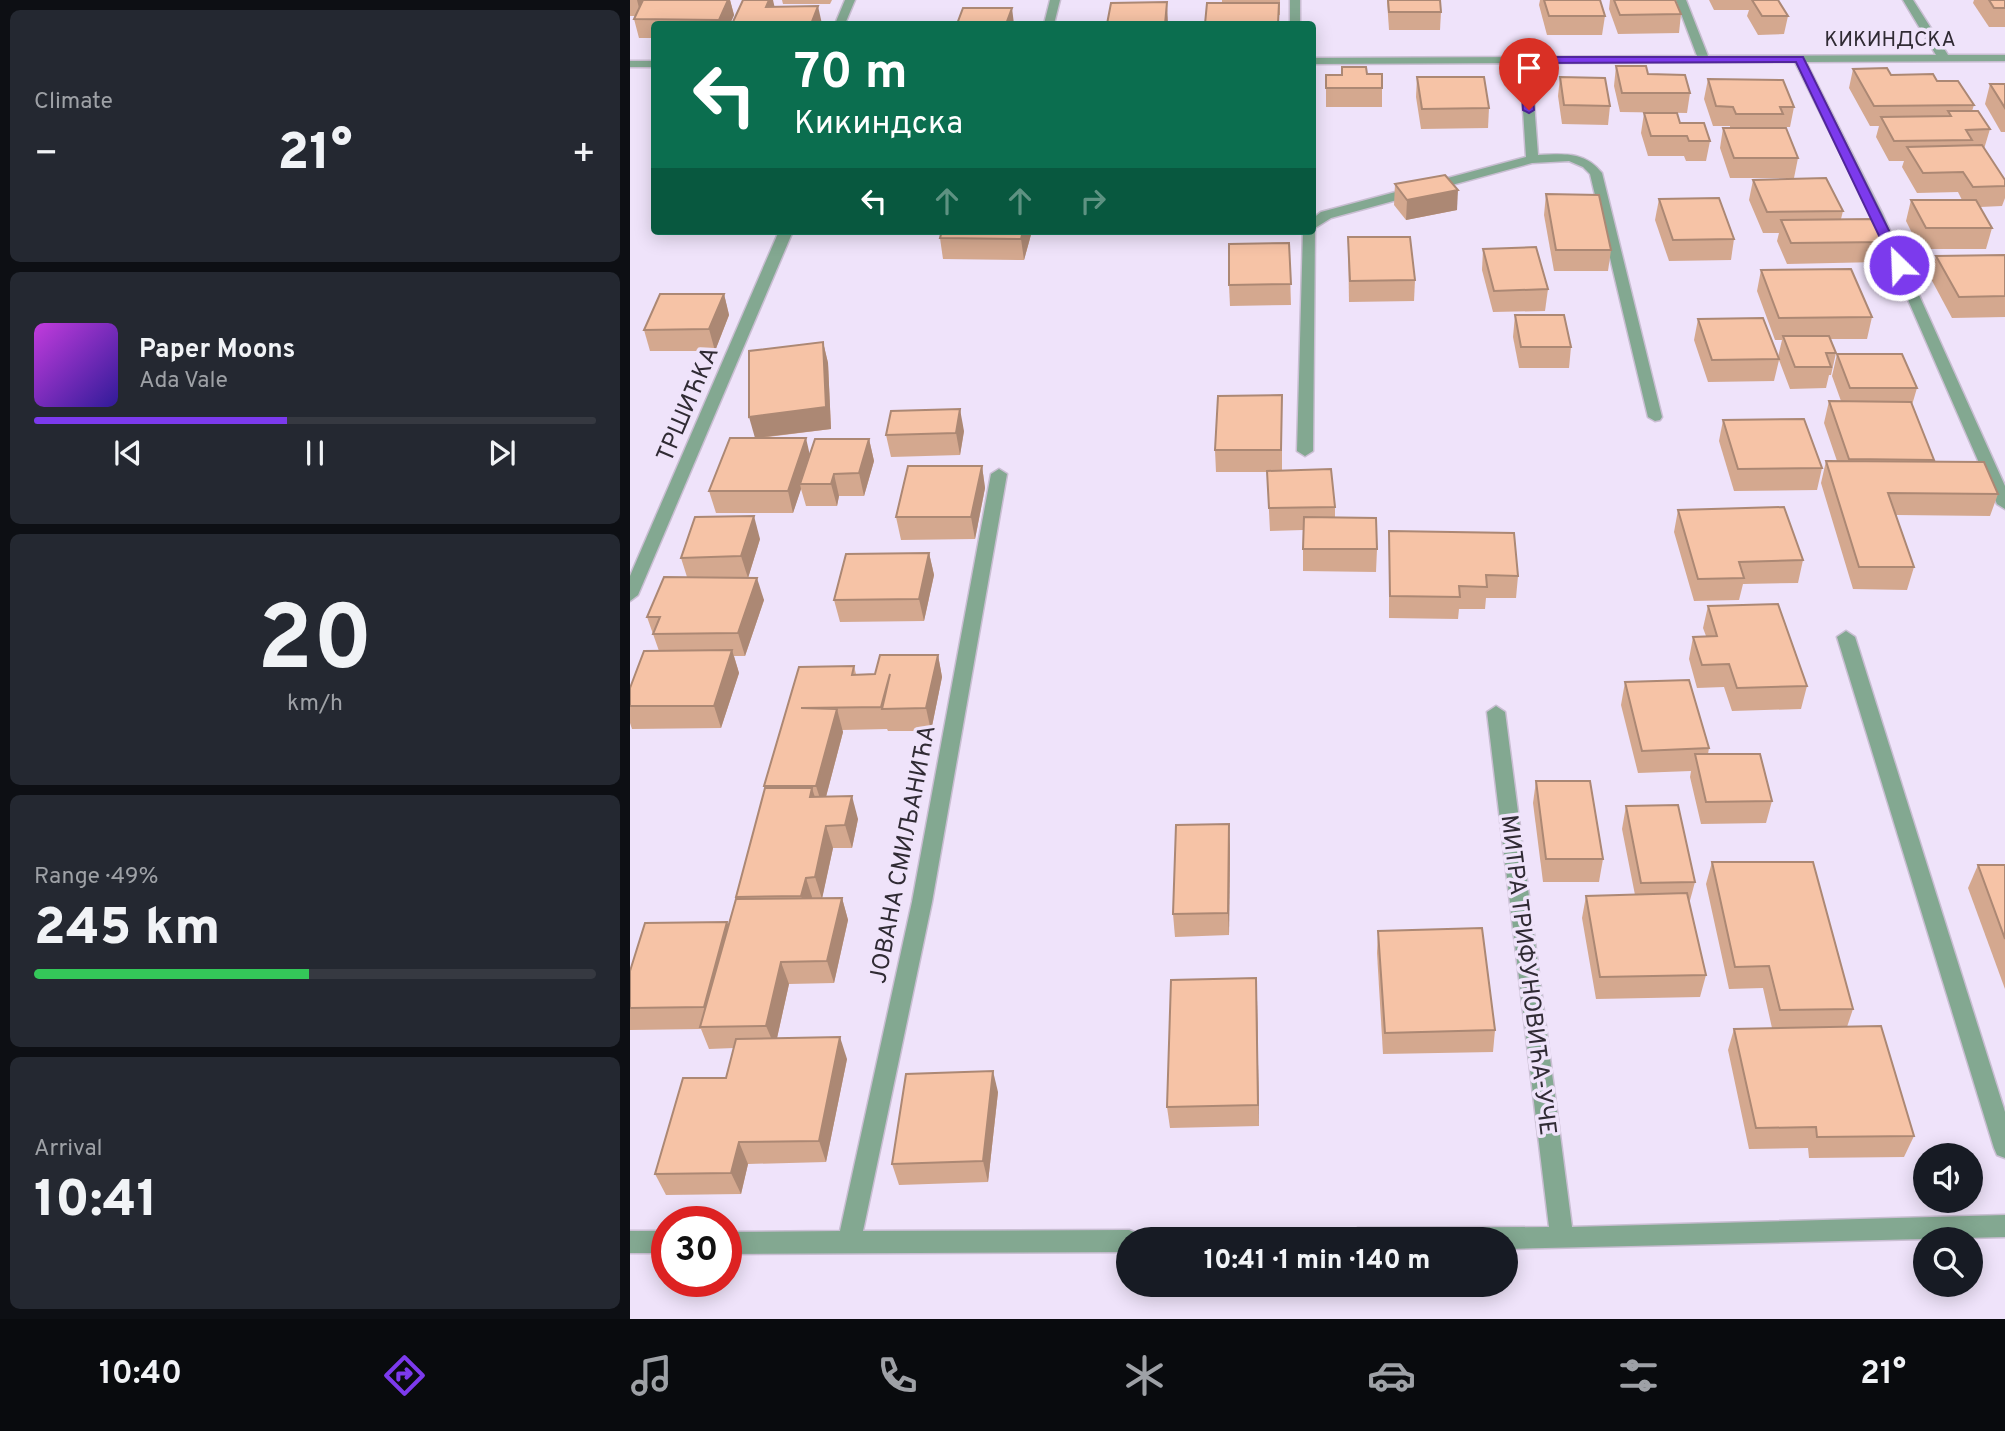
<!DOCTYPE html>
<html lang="en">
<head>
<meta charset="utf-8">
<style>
	body { margin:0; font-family:Overpass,sans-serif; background:#242831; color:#f1f3f6; height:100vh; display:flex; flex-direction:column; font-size:26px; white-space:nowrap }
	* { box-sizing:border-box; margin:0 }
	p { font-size:23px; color:#9ea1a6 }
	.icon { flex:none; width:38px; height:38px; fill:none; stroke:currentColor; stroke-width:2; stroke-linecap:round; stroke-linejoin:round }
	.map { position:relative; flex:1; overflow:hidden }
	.side { display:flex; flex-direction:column; gap:10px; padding:10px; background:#0d0f14; width:630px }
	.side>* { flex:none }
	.banner { position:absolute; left:21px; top:21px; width:665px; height:214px; border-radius:7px; box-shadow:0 4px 18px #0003; background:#0b6e4f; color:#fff; overflow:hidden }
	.fabs { position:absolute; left:1283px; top:1143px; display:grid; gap:14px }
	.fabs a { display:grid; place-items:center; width:70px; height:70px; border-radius:50%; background:#171b24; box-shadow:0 4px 18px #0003; font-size:35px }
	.speed { position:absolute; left:21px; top:1206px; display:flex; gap:14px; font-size:35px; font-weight:700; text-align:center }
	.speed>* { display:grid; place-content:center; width:91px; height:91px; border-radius:50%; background:#171b24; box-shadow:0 4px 18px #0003; line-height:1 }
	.speed .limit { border:10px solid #d22; background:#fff; color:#111 }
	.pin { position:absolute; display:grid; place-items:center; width:60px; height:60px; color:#fff; margin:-72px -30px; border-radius:50% 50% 50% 0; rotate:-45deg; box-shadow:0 0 7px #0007 }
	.pin .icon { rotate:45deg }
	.me { position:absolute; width:77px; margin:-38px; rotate:336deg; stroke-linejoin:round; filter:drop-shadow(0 0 5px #0008) }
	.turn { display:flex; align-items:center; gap:24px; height:147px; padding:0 28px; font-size:32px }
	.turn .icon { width:91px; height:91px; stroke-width:2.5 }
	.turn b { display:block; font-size:49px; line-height:60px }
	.lanes { display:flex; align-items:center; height:66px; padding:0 28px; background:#0003; justify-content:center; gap:35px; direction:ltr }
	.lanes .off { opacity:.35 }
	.big { font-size:52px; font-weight:800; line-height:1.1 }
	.side .tile { flex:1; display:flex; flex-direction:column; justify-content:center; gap:10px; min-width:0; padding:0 24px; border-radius:10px; background:#242831 }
	.side .dial { align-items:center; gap:0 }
	.dial b { font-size:91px; line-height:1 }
	.song { display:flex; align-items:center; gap:21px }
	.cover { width:84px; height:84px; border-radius:10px; background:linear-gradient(135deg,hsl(290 70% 55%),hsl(250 70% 35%)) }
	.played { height:7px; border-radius:4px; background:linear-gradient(90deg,#7c3aed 45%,#363941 45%) }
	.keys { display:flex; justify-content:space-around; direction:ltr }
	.heat { display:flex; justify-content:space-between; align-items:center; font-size:38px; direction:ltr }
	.charge { height:10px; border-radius:5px; background:linear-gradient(90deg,#34c759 49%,#363941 0) }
	.trip { position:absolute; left:486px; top:1227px; width:402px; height:70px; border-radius:35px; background:#171b24; box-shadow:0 4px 18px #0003; font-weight:800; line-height:70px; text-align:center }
	.tab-bar { display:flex; height:112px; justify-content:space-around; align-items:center; background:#090b0e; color:#9ea1a6 }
	.tab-bar .icon { width:49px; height:49px }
	.tab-bar .current { color:#7c3aed }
	.tab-bar b { font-size:32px; color:#f1f3f6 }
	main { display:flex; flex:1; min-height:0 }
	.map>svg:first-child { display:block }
</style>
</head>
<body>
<main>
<section class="side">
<div class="tile"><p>Climate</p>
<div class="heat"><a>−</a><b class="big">21°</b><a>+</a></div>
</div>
<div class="tile">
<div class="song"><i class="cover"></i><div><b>Paper Moons</b><p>Ada Vale</p></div></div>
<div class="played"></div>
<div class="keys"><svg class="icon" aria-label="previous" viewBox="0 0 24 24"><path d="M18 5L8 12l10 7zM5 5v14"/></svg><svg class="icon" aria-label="pause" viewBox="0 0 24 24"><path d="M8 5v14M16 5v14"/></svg><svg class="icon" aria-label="next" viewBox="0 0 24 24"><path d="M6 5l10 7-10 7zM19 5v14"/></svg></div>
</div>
<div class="tile dial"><b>20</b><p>km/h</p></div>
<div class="tile"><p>Range · 49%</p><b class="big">245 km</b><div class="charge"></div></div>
<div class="tile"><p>Arrival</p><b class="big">10:41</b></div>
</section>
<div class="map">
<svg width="1375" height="1319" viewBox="0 0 1375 1319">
	<rect width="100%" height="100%" fill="#efe3fa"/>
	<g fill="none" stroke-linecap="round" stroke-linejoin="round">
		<defs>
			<g id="minor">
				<path d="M215,0H225L215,24H205Z"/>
				<path d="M420,0H430L424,24H414Z"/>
				<rect x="660" y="0" width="10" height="24"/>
				<path d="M1046,0H1056L1078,56L1306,55L1273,0H1283L1318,55H1375V61L1176,62L1253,215L1375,486V509L1367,504L1241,215L1165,62L901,63L908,155C934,154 954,151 972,173L1032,417L1030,420L1025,421L1018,417L960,174L953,167L939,161L902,163L701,218L685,228L683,451L675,456L667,451L673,231H682V219L691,212L896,157L890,63L682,64V58L1067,56Z"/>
				<rect x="0" y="61" width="24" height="6"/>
				<path d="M149,231H163L8,595L0,601V576Z"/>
				<path d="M369,469L377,474L302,902L233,1231L499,1230L507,1233L510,1239H499V1252L96,1254V1232L210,1231L282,902L361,474Z"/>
				<path d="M1216,631L1225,637L1375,1112V1158L1367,1155L1364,1148L1207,637Z"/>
				<path d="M866,706L875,712L942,1227L1375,1215V1237L877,1249V1239H716L720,1231L728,1228L919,1227L857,712Z"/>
				<rect x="0" y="1231" width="37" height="22"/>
			</g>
		</defs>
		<use href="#minor" stroke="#c9bed2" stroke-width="3"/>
		<use href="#minor" fill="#83a891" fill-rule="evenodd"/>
	</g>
	<g fill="#d4a88f">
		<path d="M0,0H100L104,15L100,24H24V38H9L4,19L5,16H0Z"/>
		<path d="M152,0H202L200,4H153Z"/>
		<path d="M592,0H650V15H649V24L592,3Z"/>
		<path d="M757,0H810L811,12L810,30H759Z"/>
		<path d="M910,0H970L975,16L972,35H917L909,5Z"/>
		<path d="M980,0H1045L1051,14L1049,33L988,34L979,9Z"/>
		<path d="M1079,0H1148L1158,16L1154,34L1128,35L1117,16L1119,10H1084Z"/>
		<path d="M1344,0H1375V27H1359L1343,3Z"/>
		<path d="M986,66L1018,74L1060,93L1057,113L990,112L984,86Z"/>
		<path d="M712,67L737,74L752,88V107H696V75H712Z"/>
		<path d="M1223,69L1307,81L1344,105L1342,111L1360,129L1354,149L1375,180V198L1372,206L1350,207L1362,228L1356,249H1290L1276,221L1281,200H1332L1328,192L1287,193L1272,167L1274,161H1259L1246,137L1249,126H1240L1219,88Z"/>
		<path d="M787,77L859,108L858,128L791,129L786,97Z"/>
		<path d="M930,77L980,106L978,125L932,124L928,96Z"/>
		<path d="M1078,79L1164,107L1160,127H1150V128L1168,158L1164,178H1100L1090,148L1093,128H1100V126H1083L1074,99Z"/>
		<path d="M1360,84H1375V132H1371L1355,104Z"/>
		<path d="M1014,113L1050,123L1080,141L1076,161H1056L1054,156H1018L1011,133Z"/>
		<path d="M1123,180L1213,211L1211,219L1255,242L1249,262L1157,264L1147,241L1149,233H1133L1119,200Z"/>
		<path d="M765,184L827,210L776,220L764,205Z"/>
		<path d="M916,194L981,250L978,271H924L914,215Z"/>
		<path d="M1029,199L1104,239L1101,260L1039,261L1025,220Z"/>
		<path d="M402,231L394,260L313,259L310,238Z"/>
		<path d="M718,237L785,280L784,301L719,302Z"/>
		<path d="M659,243L661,305L600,306L599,285Z"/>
		<path d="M853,249L918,289L915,311L863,312L852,270Z"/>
		<path d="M1375,255V317L1322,318L1300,277L1306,256Z"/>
		<path d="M1131,270L1242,317L1237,339H1200L1206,353L1201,375H1199L1196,388L1160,389L1149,360L1144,381L1078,382L1064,340L1068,319L1148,357L1152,340H1145L1127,291Z"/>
		<path d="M94,294L99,315L85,351H20L14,330Z"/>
		<path d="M885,315L941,347L939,368H889L883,337Z"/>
		<path d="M193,342L198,363L201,429L130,438L180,454L239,439L244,461L234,496H209L207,506H176L171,489L163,513H86L79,491L125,438Z"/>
		<path d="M1207,354L1287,388L1282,405L1304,460L1303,462L1368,494L1360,516L1266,515L1284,567L1277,590L1223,589L1191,483L1196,461H1207L1194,423L1199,401H1211L1202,376Z"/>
		<path d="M652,395V471L705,507V518L747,549L746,572L673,571V530L640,531L637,472H586L585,450Z"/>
		<path d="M1093,420L1192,468L1187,490L1104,491L1089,441Z"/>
		<path d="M334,431L330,455L261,457L256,435Z"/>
		<path d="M352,466L355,488L345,539L271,540L266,517Z"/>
		<path d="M1048,510L1173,560L1168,583L1113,584L1109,600L1064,601L1044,532Z"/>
		<path d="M759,531L888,576L886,598H856L855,609H829L828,619L759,618Z"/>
		<path d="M130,539L118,578L134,600L115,656H104L109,673L91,728L2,729L0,723V688L29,651L17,617L57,577L51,558Z"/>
		<path d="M299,553L304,575L294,621L210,622L204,600Z"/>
		<path d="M1078,606L1177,686L1171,709L1102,711L1094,687L1067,688L1059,659L1063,637L1076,636L1073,628Z"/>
		<path d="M308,655L312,677L301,731H258L257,729L212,730L213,732L196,797L228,819L222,848H203L192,898H212L218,920L204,983L159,984L147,1038L217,1059L196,1162L118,1164L111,1194L36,1195L25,1174L96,1078L104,1048L79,1049L71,1029L0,1030V971L98,925L106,899L135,789L134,786L169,667L224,666L226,674H245Z"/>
		<path d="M995,682L1079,748L1078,754L1142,801L1136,823L1071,824L1060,777L1061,771L1008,773L991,705Z"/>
		<path d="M906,781L973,859L969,882H913L903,803Z"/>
		<path d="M996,806L1065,882L1059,904L1076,975L1070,997L966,999L952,918L956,896L1005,895L992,829Z"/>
		<path d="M600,846L599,935L545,937L543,914Z"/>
		<path d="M1082,862L1223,1009L1217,1027L1284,1136L1274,1157L1179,1158L1178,1148L1119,1149L1098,1050L1104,1029L1142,1028L1133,988L1099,989L1076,884Z"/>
		<path d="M1348,865H1375V989L1338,888Z"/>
		<path d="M748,931L865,1030L863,1052L753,1054L747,953Z"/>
		<path d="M627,1000L629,1126L540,1128L537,1107Z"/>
		<path d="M368,1092L358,1182L269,1185L262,1164Z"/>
	</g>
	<g fill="#ac8874">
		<path d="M7,0H16L11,16Z"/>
		<path d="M98,0H100L104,15L100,24H90L89,20Z"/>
		<path d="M139,0H143L146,13L136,7Z"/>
		<path d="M537,2L538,24H535Z"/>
		<path d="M188,6L192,24H181Z"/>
		<path d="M382,8L384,24H376Z"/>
		<path d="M828,190L827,210L776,220L777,200Z"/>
		<path d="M393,231H402L394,260L391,239Z"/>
		<path d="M94,294L99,315L85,351L79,329Z"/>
		<path d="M193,342L198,363L201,429L125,438L119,417Z"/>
		<path d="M330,409L334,431L330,455L326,433Z"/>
		<path d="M176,438L181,460L170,484L171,489L163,513L158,491Z"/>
		<path d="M239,439L244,461L234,496L229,473Z"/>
		<path d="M352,466L355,488L345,539L341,517Z"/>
		<path d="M204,474L209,496L207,506L201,484Z"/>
		<path d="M124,516L130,539L118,578L111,556Z"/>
		<path d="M299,553L304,575L294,621L289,599Z"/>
		<path d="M127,578L134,600L115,656L108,633Z"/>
		<path d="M102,650L109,673L91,728L84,706Z"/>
		<path d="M308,655L312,677L301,731L296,708Z"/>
		<path d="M207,709L213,732L193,808L186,786Z"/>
		<path d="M182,788L189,810L180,797Z"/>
		<path d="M222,796L228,819L222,848L215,825Z"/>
		<path d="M599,824L600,846L599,935L598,913Z"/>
		<path d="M196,826L203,848L192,899L185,877Z"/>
		<path d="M176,878L183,900L179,918L171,896Z"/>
		<path d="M212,898L218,920L204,983L197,961Z"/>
		<path d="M97,922L106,944L82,1027L74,1007Z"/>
		<path d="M151,962L159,984L145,1047L136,1026Z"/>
		<path d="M626,978L627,1000L629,1126L628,1105Z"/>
		<path d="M210,1037L217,1059L196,1162L189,1141Z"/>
		<path d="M363,1071L368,1092L358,1182L353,1161Z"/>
		<path d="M109,1142L118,1164L111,1194L101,1173Z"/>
	</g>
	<g fill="#f6c3a6" stroke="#ac8874" stroke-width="2">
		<path d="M13,0H98L89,20L4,19Z"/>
		<path d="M113,0H139L136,7L188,6L181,24H102Z"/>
		<path d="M758,0H810L811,12H759Z"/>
		<path d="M914,0H970L975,16H919Z"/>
		<path d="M984,0H1045L1051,14L990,15Z"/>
		<path d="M1122,0H1148L1158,16H1132Z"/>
		<path d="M1359,0H1375V8H1364Z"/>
		<path d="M537,2L535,24H477L481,3Z"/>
		<path d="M577,3H649L648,24H575Z"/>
		<path d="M333,8H382L376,24H327Z"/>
		<path d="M986,66H1016L1018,74L1055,75L1060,93H992Z"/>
		<path d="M712,67H736L737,74H752V88H696V75H712Z"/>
		<path d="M1257,68L1261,75L1303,74L1307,81H1328L1344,105L1244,106L1223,69Z"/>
		<path d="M787,77H854L859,108L792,109Z"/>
		<path d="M930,77L975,78L980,106L934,105Z"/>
		<path d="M1078,79L1153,80L1164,107H1150L1153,114H1106L1103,107L1086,106Z"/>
		<path d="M1360,84H1375V108Z"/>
		<path d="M1318,111H1348L1360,129L1336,130L1342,140L1264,141L1251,117L1321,116Z"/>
		<path d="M1014,113H1047L1050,123H1074L1080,141H1059L1057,136H1021Z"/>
		<path d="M1093,128H1156L1168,158H1104Z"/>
		<path d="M1352,145L1375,180V186L1343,187L1333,172L1293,173L1277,147Z"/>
		<path d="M815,175L828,190L777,200L765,184Z"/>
		<path d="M1196,178L1213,211L1137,212L1123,180Z"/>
		<path d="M916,194L969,195L981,250H926Z"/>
		<path d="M1089,198L1104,239L1043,240L1029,199Z"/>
		<path d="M1281,200H1346L1362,228H1296Z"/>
		<path d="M1243,219L1255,242L1161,243L1151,220Z"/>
		<path d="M312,231H393L391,239L310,238Z"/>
		<path d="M718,237H780L785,280L720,281Z"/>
		<path d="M659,243L661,284L599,285V244Z"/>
		<path d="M906,247L918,289L864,291L853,249Z"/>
		<path d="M1375,255V296L1329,297L1306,256Z"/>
		<path d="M1221,269L1242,317L1149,318L1131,270Z"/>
		<path d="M30,294H94L79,329L14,330Z"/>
		<path d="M885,315H934L941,347H891Z"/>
		<path d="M1133,318L1149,359L1082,360L1068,319Z"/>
		<path d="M1153,336H1199L1206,353H1196L1201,367H1165Z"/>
		<path d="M193,342L196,407L119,417V351Z"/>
		<path d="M1207,354H1272L1287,388H1220Z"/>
		<path d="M652,395L651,450H585L588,396Z"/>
		<path d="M1199,401L1281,402L1304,460L1219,459Z"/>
		<path d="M330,409L326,433L256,435L261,411Z"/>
		<path d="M1174,419L1192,468L1108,469L1093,420Z"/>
		<path d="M100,438H176L158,491H79Z"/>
		<path d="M185,439H239L229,473L204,474L201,484H170Z"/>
		<path d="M1196,461L1354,462L1368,494L1258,493L1284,567H1229Z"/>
		<path d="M278,466H352L341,517H266Z"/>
		<path d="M701,469L705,507L639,508L637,471Z"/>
		<path d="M1154,507L1173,560L1109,562L1114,578L1068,579L1048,510Z"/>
		<path d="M124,516L111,556L51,558L65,517Z"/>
		<path d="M674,517L746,518L747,549H673Z"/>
		<path d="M759,531L884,533L888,576L856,575L857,587L829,586L830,597L760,596Z"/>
		<path d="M299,553L289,599L204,600L216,554Z"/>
		<path d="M34,577L127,578L108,633L23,634L30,617H17Z"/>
		<path d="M1148,604L1177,686L1107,688L1099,664L1072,665L1063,637L1087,636L1078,606Z"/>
		<path d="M102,650L84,706H0V688L14,651Z"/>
		<path d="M250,655H308L296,708L252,709L260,674L251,707L171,708L207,709L186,786H134L169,667L224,666L222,675L245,674Z"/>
		<path d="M1059,680L1079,748L1012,751L995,682Z"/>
		<path d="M1065,754H1130L1142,801L1076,802Z"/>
		<path d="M906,781H960L973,859H916Z"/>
		<path d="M135,788H182L180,797L222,796L215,825L196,826L185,877L176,878L171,896L106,897Z"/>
		<path d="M1048,805L1065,882L1011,883L996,806Z"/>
		<path d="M599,824L598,913L543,914L546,825Z"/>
		<path d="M1082,862H1183L1223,1009L1150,1010L1139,966L1105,967Z"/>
		<path d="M1348,865H1375V939Z"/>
		<path d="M1057,893L1076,975L970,977L956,896Z"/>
		<path d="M212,898L197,961L151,962L136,1026L70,1027L106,899Z"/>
		<path d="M97,922L74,1007L0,1008V971L15,923Z"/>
		<path d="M852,928L865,1030L755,1033L748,931Z"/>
		<path d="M626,978L628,1105L537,1107L541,980Z"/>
		<path d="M1251,1026L1284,1136L1187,1137L1186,1127L1126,1128L1104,1029Z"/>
		<path d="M210,1037L189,1141L109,1142L101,1173L25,1174L53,1078H96L106,1039Z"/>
		<path d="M363,1071L353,1161L262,1164L276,1074Z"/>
	</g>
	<path fill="#7c3aed" stroke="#51269a" stroke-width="2" d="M895,57H1173L1276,265L1269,269L1263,265L1166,62L900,63L904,110L899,113L893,110L890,60Z"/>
	<g text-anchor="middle" stroke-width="7" stroke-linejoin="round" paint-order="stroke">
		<g font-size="21" fill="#302b34" stroke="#efe3fa">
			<text x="1260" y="46">КИКИНДСКА</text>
		</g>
		<g font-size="24" fill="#302b34" stroke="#efe3fa">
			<text transform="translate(57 404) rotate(-67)" y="8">ТРШИЋКА</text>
			<text transform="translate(272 854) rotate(-79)" y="8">ЈОВАНА СМИЉАНИЋА</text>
			<text transform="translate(899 975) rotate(83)" y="8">МИТРА ТРИФУНОВИЋА-УЧЕ</text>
		</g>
	</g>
</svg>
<div class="fabs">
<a><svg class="icon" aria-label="sound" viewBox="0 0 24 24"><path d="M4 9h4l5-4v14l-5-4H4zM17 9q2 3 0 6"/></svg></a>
<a><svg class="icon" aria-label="search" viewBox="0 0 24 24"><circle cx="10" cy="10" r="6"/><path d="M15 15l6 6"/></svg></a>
</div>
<div class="speed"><div class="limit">30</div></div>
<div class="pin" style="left:899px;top:110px;background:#d93025"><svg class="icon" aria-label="arrive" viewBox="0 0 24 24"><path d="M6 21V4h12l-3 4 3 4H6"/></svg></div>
<svg class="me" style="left:1269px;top:265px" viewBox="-20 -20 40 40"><circle r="17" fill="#7c3aed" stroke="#fff" stroke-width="3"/><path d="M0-11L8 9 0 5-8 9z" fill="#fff"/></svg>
<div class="trip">10:41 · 1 min · 140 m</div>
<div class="banner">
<div class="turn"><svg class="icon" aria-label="left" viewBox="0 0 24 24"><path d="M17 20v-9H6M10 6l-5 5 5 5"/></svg><div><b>70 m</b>Кикиндска</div></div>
<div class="lanes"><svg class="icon" aria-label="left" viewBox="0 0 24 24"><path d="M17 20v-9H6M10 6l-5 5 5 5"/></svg><svg class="icon off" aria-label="ahead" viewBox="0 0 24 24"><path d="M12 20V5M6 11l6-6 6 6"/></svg><svg class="icon off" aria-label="ahead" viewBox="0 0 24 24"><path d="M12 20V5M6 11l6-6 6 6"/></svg><svg class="icon off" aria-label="right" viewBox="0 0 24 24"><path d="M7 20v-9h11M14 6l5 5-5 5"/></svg></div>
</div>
</div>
</main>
<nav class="tab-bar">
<b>10:40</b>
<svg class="icon current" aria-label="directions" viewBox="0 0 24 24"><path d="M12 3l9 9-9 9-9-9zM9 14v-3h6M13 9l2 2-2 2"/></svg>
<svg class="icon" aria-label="music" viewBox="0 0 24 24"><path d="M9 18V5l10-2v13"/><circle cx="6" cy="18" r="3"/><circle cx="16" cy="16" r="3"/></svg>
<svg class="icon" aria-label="phone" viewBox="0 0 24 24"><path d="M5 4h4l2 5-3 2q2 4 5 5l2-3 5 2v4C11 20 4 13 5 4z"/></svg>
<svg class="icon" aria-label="climate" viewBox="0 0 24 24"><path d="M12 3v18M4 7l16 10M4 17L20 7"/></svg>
<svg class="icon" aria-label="car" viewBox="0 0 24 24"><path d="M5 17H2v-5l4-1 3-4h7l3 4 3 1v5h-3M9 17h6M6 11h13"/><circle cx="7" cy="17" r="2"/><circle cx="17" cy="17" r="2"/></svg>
<svg class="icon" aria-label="filters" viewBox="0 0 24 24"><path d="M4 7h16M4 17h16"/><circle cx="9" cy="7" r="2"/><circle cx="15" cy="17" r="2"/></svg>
<b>21°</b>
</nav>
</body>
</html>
